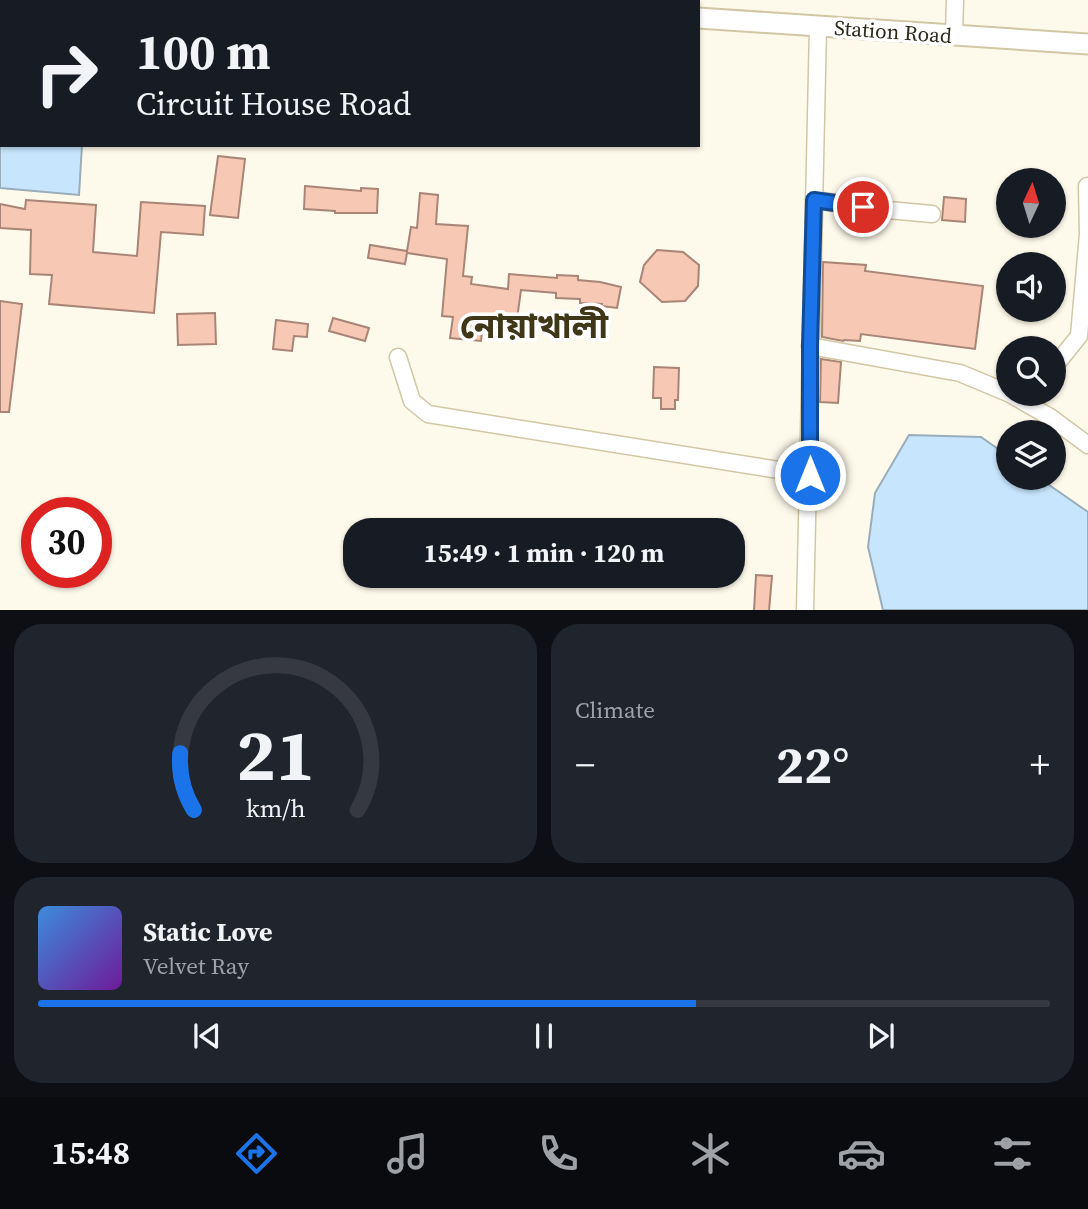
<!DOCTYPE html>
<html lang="en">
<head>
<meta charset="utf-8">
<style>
	body { margin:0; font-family:"Source Serif 4","Noto Sans Bengali",serif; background:#20242c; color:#f1f3f6; height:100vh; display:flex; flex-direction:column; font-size:26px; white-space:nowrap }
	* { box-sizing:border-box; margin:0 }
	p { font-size:23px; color:#9ea1a6 }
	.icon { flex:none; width:38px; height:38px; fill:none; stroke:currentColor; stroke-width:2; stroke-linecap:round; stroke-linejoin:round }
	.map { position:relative; height:610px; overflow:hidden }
	.sheet { display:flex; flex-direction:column; gap:14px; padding:14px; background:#0d0f14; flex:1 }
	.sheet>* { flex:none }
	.banner { position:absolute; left:0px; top:0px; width:700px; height:147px; box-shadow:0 2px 5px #0004; background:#171b24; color:#f1f3f6; overflow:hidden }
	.needle { width:46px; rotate:4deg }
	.fabs { position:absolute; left:996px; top:168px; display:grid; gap:14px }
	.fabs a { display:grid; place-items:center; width:70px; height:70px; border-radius:50%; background:#171b24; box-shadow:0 2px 5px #0004; font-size:35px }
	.speed { position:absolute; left:21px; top:497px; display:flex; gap:14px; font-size:35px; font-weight:700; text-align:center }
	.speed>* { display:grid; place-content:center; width:91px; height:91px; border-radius:50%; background:#171b24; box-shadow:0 2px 5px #0004; line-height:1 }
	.speed .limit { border:10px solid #d22; background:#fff; color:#111 }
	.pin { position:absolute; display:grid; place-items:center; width:60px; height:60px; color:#fff; margin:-30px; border:4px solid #fff; border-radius:50%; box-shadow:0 2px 7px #0007 }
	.me { position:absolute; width:77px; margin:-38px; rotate:0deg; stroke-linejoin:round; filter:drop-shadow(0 0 5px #0008) }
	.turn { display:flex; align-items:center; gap:24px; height:147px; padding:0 21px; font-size:32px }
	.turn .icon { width:91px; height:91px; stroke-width:2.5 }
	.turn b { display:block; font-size:49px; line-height:60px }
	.big { font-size:52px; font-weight:700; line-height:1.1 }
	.sheet .widget { flex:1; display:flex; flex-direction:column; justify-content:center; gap:10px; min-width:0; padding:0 24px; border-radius:28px; background:#20242c }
	.sheet .dial { align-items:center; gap:0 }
	.dial svg { height:182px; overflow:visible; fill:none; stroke:#363941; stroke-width:7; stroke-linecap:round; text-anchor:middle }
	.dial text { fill:#f1f3f6; stroke:none }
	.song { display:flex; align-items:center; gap:21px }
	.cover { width:84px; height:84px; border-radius:10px; background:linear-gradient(135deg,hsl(210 70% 55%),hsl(280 70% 35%)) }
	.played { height:7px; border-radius:4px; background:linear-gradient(90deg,#1a73e8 65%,#363941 65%) }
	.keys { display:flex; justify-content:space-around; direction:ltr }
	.heat { display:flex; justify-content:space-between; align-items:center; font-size:38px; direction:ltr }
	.sheet .tiles { flex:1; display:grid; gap:14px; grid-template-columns:1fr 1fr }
	.widget:last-child { grid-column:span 2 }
	.trip { position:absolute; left:343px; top:518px; width:402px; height:70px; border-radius:28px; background:#171b24; box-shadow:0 2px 5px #0004; font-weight:700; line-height:70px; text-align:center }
	.menu { display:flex; height:112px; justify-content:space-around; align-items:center; background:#090b0e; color:#9ea1a6 }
	.menu .icon { width:49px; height:49px }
	.menu .active { color:#1a73e8 }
	.menu b { font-size:32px; color:#f1f3f6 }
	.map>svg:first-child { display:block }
</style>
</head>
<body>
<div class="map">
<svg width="1088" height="611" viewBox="0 0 1088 611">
	<rect width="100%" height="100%" fill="#fefaeb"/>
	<g fill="#c7e5fd" stroke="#99adba" stroke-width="2">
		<path d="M0,7L2,145H82L79,195L0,188Z"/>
		<path d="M909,435L981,437L1008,456V478H1039L1088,512V610H883L868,547L875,493Z"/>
	</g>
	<g fill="#f7c8b4" stroke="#a88577" stroke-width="2">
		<path d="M218,156L245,159L238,218L210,215Z"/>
		<path d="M305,186L361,191V188L378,189L377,213H335V211L304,209Z"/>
		<path d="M420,193L438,195L436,224L468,226L463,276L472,277L471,284L508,289L509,274L557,278V275L578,276V280L600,282L621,287L617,308L602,306V304L580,303V299L556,298V293L521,290L516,326L483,321L481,341L450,338L453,317L442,316L447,259L407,253L405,264L368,258L370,245L407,251L411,227L417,228Z"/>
		<path d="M944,197L966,199L965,222L942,220Z"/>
		<path d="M26,200L96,205L93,252L137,256L141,202L205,206L203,235L161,232L154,313L49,304L52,275L30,274L31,230L0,228V204L25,209Z"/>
		<path d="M657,250L683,252L699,265L698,286L685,301L662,302L640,282L644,265Z"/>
		<path d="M823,262L866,265L865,271L983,286L975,349L861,334L860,341L844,340L843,341L822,337Z"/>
		<path d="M0,301L22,304L9,412H0Z"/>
		<path d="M215,313L216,344L178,345L177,314Z"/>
		<path d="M333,318L369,328L365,341L329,331Z"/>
		<path d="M276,320L308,324L307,337L294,336L292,351L273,349Z"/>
		<path d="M821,359L841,362L838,403L820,402Z"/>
		<path d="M654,367L679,368L678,400H675V409H661V398H653Z"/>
		<path d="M756,575L772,576L769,611H754Z"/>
	</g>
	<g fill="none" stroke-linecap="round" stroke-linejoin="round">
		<defs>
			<g id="minor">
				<path d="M954,35L955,0"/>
				<path d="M814,200L888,210L932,214"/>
				<path d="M810,346L960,373L1008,393"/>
				<path d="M398,357L412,401L428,414L810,475"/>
				<path d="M1054,367L1079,336L1088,234L1087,186"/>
				<path d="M1010,394L1050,417L1088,445"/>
				<path d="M805,611L818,27"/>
			</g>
			<g id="tertiary">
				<path d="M473,0L495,2"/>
				<path d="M698,18L1088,44"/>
			</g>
		</defs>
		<use href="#minor" stroke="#d2c7a4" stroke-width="19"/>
		<use href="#tertiary" stroke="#d2c7a4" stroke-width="23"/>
		<use href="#minor" stroke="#fff" stroke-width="16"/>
		<use href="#tertiary" stroke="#fff" stroke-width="19"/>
	</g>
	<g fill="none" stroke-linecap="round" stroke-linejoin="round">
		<defs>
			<path id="route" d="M810,475V346L814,200L863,207"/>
		</defs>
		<use href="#route" stroke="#114b97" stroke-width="18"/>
		<use href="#route" stroke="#1a73e8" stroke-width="12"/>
	</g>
	<g text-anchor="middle" stroke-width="7" stroke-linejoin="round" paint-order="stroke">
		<g font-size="21" fill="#2e2a1c" stroke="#fff">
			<text transform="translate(893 32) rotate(4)" y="7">Station Road</text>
		</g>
		<g font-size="35" font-weight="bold" fill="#403618" stroke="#fff">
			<text x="534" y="338">নোয়াখালী</text>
		</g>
	</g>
</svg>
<div class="fabs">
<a><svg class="needle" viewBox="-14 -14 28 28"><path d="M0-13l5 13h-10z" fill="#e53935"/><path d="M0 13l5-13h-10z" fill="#9ea1a6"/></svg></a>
<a><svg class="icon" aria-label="sound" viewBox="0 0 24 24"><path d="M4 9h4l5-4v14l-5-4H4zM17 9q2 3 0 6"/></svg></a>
<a><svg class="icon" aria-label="search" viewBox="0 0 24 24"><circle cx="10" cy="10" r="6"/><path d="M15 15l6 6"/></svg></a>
<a><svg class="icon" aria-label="layers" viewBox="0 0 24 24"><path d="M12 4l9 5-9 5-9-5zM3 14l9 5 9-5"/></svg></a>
</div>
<div class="speed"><div class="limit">30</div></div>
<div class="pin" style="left:863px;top:207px;background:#d93025"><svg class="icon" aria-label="arrive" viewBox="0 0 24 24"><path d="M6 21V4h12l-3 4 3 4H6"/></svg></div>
<svg class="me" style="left:810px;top:475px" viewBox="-20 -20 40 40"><circle r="17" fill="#1a73e8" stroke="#fff" stroke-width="3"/><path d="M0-11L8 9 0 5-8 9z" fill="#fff"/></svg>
<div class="trip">15:49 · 1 min · 120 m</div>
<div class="banner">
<div class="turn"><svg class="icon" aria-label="right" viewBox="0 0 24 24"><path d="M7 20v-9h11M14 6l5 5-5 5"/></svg><div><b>100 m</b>Circuit House Road</div></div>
</div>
</div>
<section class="sheet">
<div class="tiles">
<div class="widget dial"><svg viewBox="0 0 100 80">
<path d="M14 69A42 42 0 1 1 86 69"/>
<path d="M14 69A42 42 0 0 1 8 44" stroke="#1a73e8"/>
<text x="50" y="56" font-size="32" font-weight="700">21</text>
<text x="50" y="72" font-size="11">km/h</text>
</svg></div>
<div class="widget"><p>Climate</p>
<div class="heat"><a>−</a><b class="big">22°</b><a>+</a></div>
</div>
<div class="widget">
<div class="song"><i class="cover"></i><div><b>Static Love</b><p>Velvet Ray</p></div></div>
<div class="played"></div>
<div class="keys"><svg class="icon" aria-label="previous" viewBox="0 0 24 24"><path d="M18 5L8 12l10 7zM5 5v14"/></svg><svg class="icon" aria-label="pause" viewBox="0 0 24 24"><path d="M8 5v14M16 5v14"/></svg><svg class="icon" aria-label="next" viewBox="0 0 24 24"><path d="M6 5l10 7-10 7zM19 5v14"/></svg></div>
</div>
</div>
</section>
<nav class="menu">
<b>15:48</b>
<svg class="icon active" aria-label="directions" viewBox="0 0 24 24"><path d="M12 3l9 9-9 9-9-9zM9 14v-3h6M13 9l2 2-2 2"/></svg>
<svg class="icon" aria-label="music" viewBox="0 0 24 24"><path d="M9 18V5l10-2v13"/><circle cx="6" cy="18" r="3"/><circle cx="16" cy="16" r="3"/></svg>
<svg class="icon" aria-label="phone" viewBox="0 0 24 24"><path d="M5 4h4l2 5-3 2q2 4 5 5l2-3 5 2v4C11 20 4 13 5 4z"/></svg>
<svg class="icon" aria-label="climate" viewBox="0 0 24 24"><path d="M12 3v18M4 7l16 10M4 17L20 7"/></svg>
<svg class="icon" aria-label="car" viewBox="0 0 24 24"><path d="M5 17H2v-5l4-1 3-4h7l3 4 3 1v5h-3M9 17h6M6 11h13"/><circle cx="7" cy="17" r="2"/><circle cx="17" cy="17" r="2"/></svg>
<svg class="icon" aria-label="filters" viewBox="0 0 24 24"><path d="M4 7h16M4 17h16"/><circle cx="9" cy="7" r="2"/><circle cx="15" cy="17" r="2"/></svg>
</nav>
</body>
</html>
